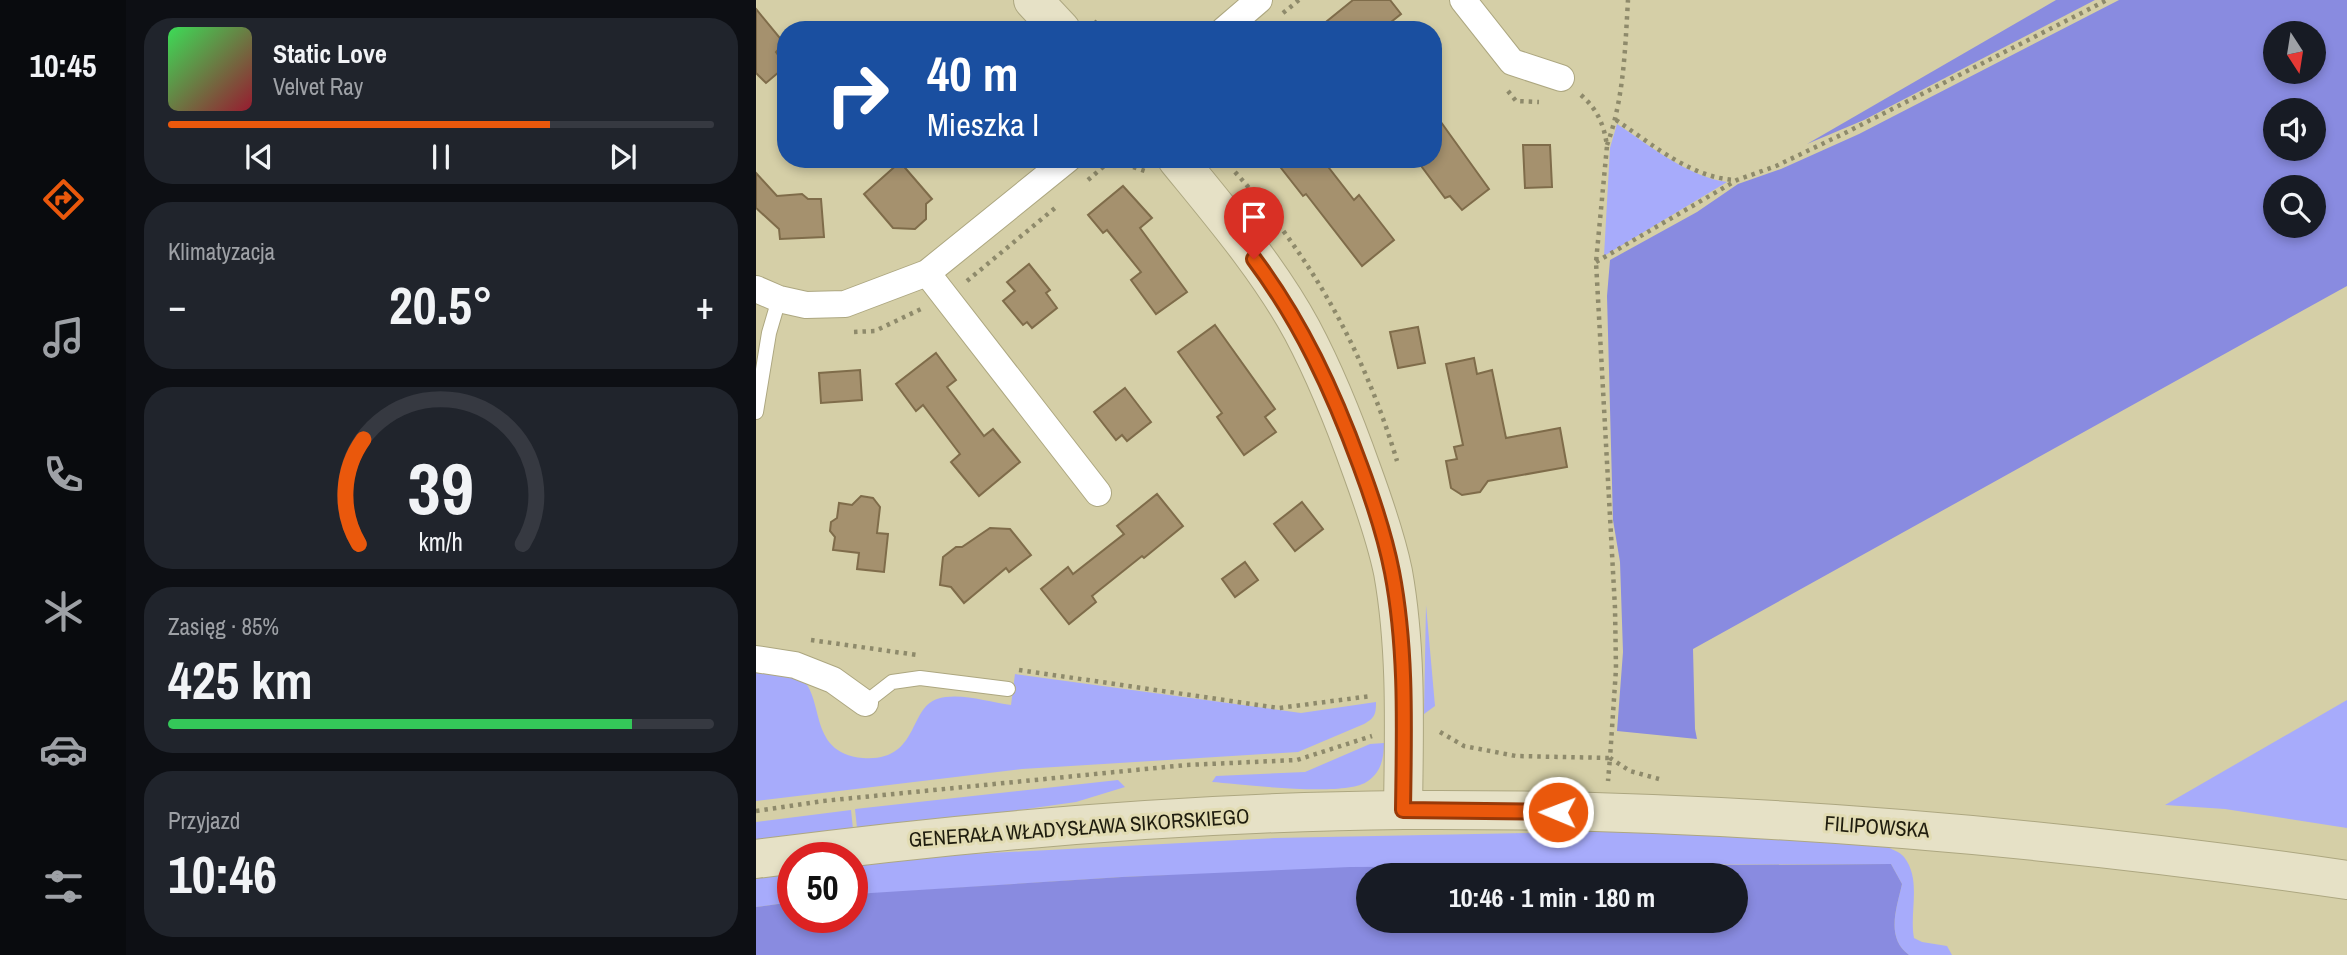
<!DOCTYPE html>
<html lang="pl">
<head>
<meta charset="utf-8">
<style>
	body { margin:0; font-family:"Archivo Narrow",sans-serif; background:#20242c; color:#f1f3f6; height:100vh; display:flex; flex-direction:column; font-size:26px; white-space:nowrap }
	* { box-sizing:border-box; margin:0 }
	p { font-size:23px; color:#9ea1a6 }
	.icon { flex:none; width:38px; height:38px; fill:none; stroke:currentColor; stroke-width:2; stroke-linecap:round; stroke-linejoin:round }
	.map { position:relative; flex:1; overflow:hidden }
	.details { display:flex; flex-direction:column; gap:18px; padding:18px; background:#0d0f14; width:630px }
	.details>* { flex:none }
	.top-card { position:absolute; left:21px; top:21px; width:665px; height:147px; border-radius:28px; box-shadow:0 4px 10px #0003; background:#1a4fa0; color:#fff; overflow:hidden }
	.needle { width:46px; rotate:168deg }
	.tools { position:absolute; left:1507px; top:21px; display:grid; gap:14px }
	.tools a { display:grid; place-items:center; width:63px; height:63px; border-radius:50%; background:#171b24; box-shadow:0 4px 10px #0003; font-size:35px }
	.speed { position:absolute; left:21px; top:842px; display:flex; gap:14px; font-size:35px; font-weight:700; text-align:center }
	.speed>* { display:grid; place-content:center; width:91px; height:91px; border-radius:50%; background:#171b24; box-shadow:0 4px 10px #0003; line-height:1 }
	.speed .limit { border:10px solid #d22; background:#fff; color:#111 }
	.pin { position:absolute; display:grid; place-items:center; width:60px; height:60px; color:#fff; margin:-72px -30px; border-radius:50% 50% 50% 0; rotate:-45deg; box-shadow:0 0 7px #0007 }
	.pin .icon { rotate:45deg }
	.me { position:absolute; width:77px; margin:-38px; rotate:271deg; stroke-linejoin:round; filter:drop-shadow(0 0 5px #0008) }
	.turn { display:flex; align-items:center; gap:24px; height:147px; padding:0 35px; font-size:32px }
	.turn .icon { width:91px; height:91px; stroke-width:2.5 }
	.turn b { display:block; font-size:49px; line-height:60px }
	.big { font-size:52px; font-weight:700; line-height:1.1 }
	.details .tile { flex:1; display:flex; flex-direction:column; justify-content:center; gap:10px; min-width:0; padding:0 24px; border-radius:28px; background:#20242c }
	.details .dial { align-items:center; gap:0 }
	.dial svg { height:182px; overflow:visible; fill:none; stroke:#363941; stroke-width:7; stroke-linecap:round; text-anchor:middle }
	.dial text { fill:#f1f3f6; stroke:none }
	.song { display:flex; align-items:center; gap:21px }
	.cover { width:84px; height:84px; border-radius:10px; background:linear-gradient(135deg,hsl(130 70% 55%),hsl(350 70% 35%)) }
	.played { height:7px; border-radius:4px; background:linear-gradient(90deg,#ea580c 70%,#363941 70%) }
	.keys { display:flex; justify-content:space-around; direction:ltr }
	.heat { display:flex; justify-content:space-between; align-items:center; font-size:38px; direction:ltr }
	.charge { height:10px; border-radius:5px; background:linear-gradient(90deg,#34c759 85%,#363941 0) }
	.trip { position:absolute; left:600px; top:863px; width:392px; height:70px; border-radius:35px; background:#171b24; box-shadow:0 4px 10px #0003; font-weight:700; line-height:70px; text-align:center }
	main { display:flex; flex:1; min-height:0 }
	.menu { display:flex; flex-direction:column; width:126px; justify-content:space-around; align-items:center; background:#090b0e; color:#9ea1a6 }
	.menu .icon { width:49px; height:49px }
	.menu .selected { color:#ea580c }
	.menu b { font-size:32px; color:#f1f3f6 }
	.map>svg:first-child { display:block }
</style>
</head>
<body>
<main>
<nav class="menu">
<b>10:45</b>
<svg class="icon selected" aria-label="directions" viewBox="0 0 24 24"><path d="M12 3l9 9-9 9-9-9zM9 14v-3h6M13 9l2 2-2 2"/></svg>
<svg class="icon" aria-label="music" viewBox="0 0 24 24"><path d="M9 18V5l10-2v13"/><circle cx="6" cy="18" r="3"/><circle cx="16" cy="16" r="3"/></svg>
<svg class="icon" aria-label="phone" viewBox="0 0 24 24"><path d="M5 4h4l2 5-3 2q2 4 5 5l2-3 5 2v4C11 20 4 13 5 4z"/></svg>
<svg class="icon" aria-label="climate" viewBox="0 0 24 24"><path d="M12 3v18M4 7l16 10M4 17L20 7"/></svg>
<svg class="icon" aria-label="car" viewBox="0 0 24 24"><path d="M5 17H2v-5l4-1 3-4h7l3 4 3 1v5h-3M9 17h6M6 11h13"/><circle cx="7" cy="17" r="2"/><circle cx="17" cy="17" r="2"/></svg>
<svg class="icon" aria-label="filters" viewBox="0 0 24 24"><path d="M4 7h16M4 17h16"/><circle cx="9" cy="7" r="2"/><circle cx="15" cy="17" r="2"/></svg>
</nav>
<section class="details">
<div class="tile">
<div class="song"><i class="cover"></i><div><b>Static Love</b><p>Velvet Ray</p></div></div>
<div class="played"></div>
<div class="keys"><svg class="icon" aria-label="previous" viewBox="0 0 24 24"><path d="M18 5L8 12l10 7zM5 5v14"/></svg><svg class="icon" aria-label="pause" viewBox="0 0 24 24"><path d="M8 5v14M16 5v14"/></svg><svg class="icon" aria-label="next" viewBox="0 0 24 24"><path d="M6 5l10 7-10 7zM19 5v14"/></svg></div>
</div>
<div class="tile"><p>Klimatyzacja</p>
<div class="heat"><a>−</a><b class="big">20.5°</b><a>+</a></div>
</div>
<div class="tile dial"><svg viewBox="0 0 100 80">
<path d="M14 69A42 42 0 1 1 86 69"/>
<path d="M14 69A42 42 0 0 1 16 23" stroke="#ea580c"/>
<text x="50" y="56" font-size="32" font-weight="700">39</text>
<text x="50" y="72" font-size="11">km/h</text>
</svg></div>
<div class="tile"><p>Zasięg · 85%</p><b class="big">425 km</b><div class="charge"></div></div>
<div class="tile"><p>Przyjazd</p><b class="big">10:46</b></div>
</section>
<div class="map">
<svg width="1591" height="955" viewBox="0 0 1591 955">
	<rect width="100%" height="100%" fill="#d5cfa7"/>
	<g fill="#a7abfb">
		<path d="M861,124C893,145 932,177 971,182L848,256L854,148Z"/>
		<path d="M670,605L679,706L668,714Z"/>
		<path d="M0,669C12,671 32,670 42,676C71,694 49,753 107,758C163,762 152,709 181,699C203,692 232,702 255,705L259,674L545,713L620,702C620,714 619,718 608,724L542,752L266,769L0,801Z"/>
		<path d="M1591,700V828L1469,809L1409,805Z"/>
		<path d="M628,743C628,758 625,772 612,781C590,798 486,784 456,782L460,776L549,772L614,744Z"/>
		<path d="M362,780L369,787L320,802L207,818L101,828L99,809Z"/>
		<path d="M95,810L97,829L0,841V822Z"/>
		<path d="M822,829L971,834L1129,846C1135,849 1144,852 1148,857C1166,880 1153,912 1158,938L1166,942L1191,946L1196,955H1153C1129,938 1141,907 1146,884L1135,864L730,865L366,877L96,895V863L139,858L519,838L775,833Z"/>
		<path d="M37,870V902L0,907V874Z"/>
	</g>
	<g fill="#898be0" fill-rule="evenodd">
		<path d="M1300,0H1339L1108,120L1051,144Z"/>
		<path d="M1363,0H1591V286L937,649L939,729L941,739L861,731L867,652L864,562L857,520L851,296L854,260L941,212L982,184L1025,169L1103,134ZM1519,33H1558V72H1519ZM1519,110H1558V149H1519ZM1519,187H1558V226H1519Z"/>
		<path d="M1135,864L1146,884C1141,907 1129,938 1153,955H0V907L37,902V917H96V895L115,893L366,877L594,867ZM612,875H980V920H612Z"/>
	</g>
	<g fill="#a5916e" stroke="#7f6c4a" stroke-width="2">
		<path d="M597,0H634L645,14L625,30H560Z"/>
		<path d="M0,9L28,43L20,52L30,66L10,83L0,73Z"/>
		<path d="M677,111L733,189L706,210L694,196L689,198L660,159H677Z"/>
		<path d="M767,145H794L796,187L769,188Z"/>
		<path d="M518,159H566L598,200L603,195L638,240L606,266L550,194L547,196Z"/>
		<path d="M144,162L176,199L170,204V219L159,229L137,228L108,194Z"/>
		<path d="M0,173L21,196L46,194L52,199H65L68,237L24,239L23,229L0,208Z"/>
		<path d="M367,186L396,218L384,228L431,292L400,314L375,280L385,272L351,230L347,233L332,215Z"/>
		<path d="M273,264L294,290L290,293L301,308L276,328L271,322L267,325L247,301L259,291L251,282Z"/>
		<path d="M459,325L519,409L509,417L520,432L488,455L461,417L466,413L422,352Z"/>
		<path d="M662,327L669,363L642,368L634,332Z"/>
		<path d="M180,353L200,380L191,387L228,436L237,429L264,462L223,496L195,462L204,454L167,405L160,411L140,384Z"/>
		<path d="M718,358L721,374L736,370L750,438L804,428L811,467L732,481L724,492L706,495L695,488L690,461L701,459L698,447L707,445L690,364Z"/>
		<path d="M104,370L106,400L65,403L63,373Z"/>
		<path d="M369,388L395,422L371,441L366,435L360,440L338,412Z"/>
		<path d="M401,494L427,526L388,558L386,556L336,596L340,602L313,624L285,589L312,567L317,574L368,534L361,526Z"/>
		<path d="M105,496L117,498L124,507L121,533L132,534L128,572L101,569L103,553L77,550L79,537L74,531L75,522L81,518L83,503L96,505Z"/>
		<path d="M546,502L567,529L539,551L518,524Z"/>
		<path d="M234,528L254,529L275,555L253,572L250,568L208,603L195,587L184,585L187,557L200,547H206Z"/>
		<path d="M489,562L502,580L479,597L466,579Z"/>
	</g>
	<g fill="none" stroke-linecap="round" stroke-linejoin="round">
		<defs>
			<g id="lane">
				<path d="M0,412L13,333L23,299"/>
				<path d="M109,703L136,682L164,678L252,689"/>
			</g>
			<g id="street">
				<path d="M707,0L756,62L805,78"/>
				<path d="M468,30L503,0"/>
				<path d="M171,273L342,493"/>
				<path d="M0,289L23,299L50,305L89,304L171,273L312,159"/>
				<path d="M0,659L39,665L77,680L109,703"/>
			</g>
			<g id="secondary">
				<path d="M277,0L305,30"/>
				<path d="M421,159C465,213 513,269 546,330C570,375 589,423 606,471C618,504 630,538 637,572C651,650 648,732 647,810"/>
				<path d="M0,859C214,831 431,812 648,810C963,808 1279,834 1591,880"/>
			</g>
		</defs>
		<use href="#lane" stroke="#ada780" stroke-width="16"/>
		<use href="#street" stroke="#ada780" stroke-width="28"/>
		<use href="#secondary" stroke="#ada780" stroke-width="40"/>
		<g stroke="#8e8a6b" stroke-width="4.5" stroke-dasharray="3.5 5" stroke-linecap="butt">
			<path d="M527,13L543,0"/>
			<path d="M338,21L347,30"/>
			<path d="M752,91L760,101L783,102"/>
			<path d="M825,95C841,109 848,124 851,146L840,262L859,608L860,669L854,758L874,771L903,779"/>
			<path d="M860,120C896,144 936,179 981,180"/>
			<path d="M851,145C868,98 869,50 872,0"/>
			<path d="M353,159L392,172"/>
			<path d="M479,172C556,257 608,351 641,461"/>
			<path d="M332,180L354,161"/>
			<path d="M840,262L981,180L1020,166L1089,133L1351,0"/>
			<path d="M211,281L299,208"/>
			<path d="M98,332L119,331L165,309"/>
			<path d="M55,640L161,655"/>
			<path d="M263,670L523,708L615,696"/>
			<path d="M684,732L708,746L760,756L854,758L852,781"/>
			<path d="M0,811L67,801L430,765L541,760L616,736"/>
		</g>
		<use href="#lane" stroke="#fff" stroke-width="14"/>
		<use href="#street" stroke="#fff" stroke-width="26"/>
		<use href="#secondary" stroke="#e6e1c6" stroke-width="38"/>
	</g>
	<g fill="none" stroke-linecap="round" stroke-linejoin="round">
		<defs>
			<path id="route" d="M498,259C545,322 577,391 604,465C617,500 629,536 636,572C651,650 648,732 647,810L802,812"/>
		</defs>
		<use href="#route" stroke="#983908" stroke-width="18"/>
		<use href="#route" stroke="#ea580c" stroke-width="12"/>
	</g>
	<g text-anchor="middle" stroke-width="6" stroke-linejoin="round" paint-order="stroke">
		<g font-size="21" fill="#1f1d0e" stroke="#e2dcb3">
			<text transform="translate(1121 827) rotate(4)" y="7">FILIPOWSKA</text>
			<text transform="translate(323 828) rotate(-4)" y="7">GENERAŁA WŁADYSŁAWA SIKORSKIEGO</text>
		</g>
	</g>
</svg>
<div class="tools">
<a><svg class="needle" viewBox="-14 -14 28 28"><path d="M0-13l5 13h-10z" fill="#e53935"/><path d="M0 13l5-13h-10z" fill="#9ea1a6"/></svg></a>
<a><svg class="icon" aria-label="sound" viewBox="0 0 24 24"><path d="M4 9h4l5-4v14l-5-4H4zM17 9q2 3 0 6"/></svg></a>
<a><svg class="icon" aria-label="search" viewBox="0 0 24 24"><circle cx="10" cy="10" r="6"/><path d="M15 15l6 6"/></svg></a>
</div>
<div class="speed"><div class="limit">50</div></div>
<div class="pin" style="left:498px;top:259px;background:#d93025"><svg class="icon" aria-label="arrive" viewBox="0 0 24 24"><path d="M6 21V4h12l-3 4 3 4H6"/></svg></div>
<svg class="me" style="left:802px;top:812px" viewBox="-20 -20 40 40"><circle r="17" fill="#ea580c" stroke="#fff" stroke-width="3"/><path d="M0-11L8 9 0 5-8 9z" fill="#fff"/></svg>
<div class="trip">10:46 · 1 min · 180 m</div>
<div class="top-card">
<div class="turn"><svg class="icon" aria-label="right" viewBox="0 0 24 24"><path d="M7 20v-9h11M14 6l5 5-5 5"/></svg><div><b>40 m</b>Mieszka I</div></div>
</div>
</div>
</main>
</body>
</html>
